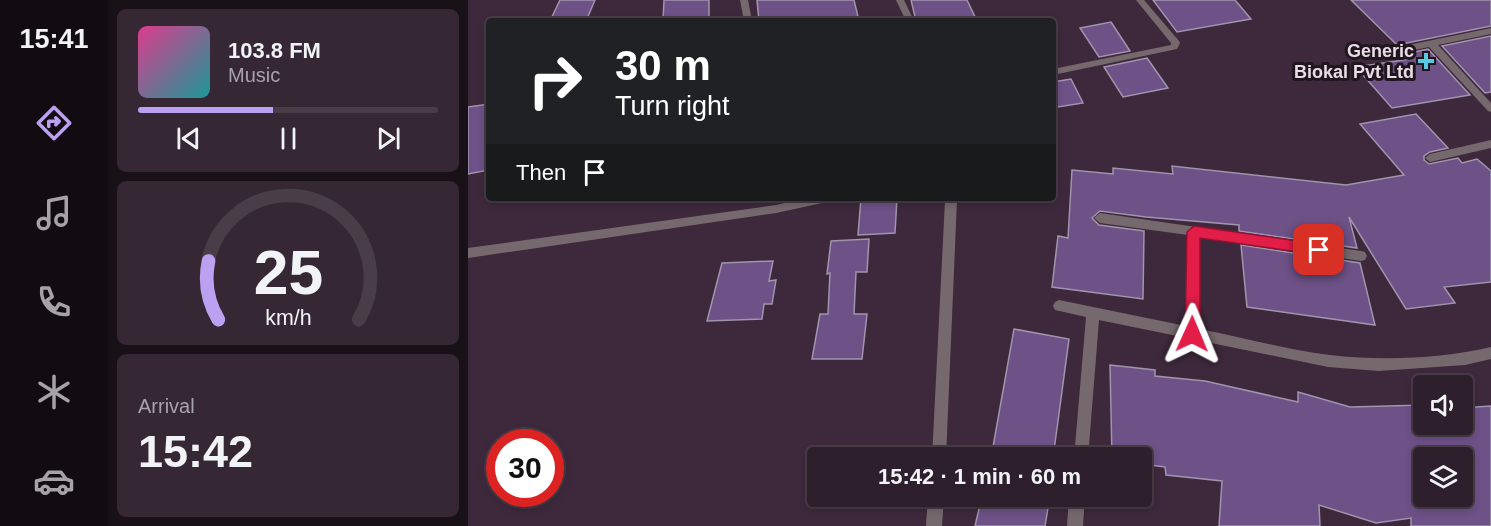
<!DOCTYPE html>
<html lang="en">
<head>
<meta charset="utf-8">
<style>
	body { margin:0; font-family:Arial,sans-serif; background:#362734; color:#f1f3f6; height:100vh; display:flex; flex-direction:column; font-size:22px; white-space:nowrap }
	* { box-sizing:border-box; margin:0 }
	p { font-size:20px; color:#a7a2a9 }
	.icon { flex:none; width:33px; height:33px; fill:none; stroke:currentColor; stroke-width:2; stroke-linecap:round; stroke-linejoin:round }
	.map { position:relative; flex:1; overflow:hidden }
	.side { display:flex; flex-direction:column; gap:9px; padding:9px; background:#191118; width:360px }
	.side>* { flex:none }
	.banner { position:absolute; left:18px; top:18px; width:570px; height:183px; border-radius:6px; box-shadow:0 3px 9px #0003,0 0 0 2px #493d48; background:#202124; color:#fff; overflow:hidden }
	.fabs { position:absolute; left:945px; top:375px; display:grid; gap:12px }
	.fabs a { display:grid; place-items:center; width:60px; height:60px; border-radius:6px; background:#2e1f2c; box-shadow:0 3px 9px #0003,0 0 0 2px #493d48; font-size:30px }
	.speed { position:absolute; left:18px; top:429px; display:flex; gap:12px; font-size:30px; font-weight:700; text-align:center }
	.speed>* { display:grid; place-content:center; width:78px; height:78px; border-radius:50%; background:#2e1f2c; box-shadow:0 3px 9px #0003,0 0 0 2px #493d48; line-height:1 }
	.speed .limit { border:9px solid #d22; background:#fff; color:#111 }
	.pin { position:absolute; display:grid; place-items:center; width:51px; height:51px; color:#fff; margin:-26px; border-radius:12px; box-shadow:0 3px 9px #0006 }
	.me { position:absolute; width:66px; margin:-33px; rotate:1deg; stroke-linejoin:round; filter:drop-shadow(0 0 4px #0008) }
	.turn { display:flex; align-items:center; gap:21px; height:126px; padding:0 30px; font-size:27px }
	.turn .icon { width:78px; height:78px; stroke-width:2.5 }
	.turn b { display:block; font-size:42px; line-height:51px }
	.then { display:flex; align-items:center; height:57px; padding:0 30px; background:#0003; gap:12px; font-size:22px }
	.big { font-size:45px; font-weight:800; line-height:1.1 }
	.side .card { flex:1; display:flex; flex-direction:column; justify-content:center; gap:9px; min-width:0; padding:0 21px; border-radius:9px; background:#362734 }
	.side .dial { align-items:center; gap:0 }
	.dial svg { height:156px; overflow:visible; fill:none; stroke:#493d48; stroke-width:7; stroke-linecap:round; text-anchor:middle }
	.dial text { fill:#f1f3f6; stroke:none }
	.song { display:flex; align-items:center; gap:18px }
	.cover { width:72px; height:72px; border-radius:9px; background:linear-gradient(135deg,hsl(330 70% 55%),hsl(180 70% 35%)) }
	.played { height:6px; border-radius:3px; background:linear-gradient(90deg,#bca0f2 45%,#493d48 45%) }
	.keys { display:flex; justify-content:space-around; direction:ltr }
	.trip { position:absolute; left:339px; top:447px; width:345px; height:60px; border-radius:6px; background:#2e1f2c; box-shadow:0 3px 9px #0003,0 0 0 2px #493d48; font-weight:800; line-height:60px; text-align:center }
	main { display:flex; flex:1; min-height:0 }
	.tab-bar { display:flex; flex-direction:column; width:108px; justify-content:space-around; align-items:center; background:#120c12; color:#a7a2a9 }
	.tab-bar .icon { width:42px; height:42px }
	.tab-bar .current { color:#bca0f2 }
	.tab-bar b { font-size:27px; color:#f1f3f6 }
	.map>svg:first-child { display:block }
</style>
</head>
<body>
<main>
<nav class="tab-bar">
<b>15:41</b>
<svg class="icon current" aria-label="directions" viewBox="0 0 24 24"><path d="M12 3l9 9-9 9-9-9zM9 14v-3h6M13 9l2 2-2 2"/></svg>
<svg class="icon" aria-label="music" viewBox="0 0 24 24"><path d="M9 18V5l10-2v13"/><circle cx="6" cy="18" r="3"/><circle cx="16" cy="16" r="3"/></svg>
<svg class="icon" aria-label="phone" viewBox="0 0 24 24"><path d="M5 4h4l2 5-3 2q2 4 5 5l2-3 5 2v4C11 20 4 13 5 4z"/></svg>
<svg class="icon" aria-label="climate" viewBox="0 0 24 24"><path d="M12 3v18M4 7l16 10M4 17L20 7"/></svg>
<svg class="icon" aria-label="car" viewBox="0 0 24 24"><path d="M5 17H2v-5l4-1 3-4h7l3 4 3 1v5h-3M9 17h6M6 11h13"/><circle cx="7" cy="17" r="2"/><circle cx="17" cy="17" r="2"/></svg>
</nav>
<section class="side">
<div class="card">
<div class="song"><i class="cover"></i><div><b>103.8 FM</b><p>Music</p></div></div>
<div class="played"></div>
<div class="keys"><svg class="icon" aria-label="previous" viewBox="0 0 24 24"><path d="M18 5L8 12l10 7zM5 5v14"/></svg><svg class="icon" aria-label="pause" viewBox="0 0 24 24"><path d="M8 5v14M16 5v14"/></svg><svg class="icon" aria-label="next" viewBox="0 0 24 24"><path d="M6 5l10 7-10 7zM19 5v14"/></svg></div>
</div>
<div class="card dial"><svg viewBox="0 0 100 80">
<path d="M14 69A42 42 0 1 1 86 69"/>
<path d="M14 69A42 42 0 0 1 9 39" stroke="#bca0f2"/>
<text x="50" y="56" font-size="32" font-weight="700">25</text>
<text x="50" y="72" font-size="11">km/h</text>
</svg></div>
<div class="card"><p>Arrival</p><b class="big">15:42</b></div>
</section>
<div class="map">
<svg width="1023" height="526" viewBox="0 0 1023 526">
	<rect width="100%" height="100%" fill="#3d293b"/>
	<g fill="#6d5187" stroke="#a094ae" stroke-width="1.5" fill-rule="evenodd">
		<path d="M92,0H127L118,21H82Z"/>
		<path d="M196,0H241V21H195Z"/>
		<path d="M289,0H386L391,21H291Z"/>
		<path d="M443,0H499L509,21H448Z"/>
		<path d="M685,0H767L783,19L709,32Z"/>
		<path d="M883,0H1023V26L929,45Z"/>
		<path d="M643,22L662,51L631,57L612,28Z"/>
		<path d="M1023,36V92L1017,93L974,46Z"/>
		<path d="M960,49L1002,95L924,108L888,67L942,59L937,54Z"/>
		<path d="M679,58L700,88L655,97L636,67Z"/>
		<path d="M603,79L615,103L590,107L585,95V82Z"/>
		<path d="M21,104V170L0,174V107Z"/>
		<path d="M948,114L980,148L962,152L956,156V160L961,164L990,158L994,163L1009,159L1023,171V282L976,287L987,303L938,309L881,217L889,248L771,231V225L678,217L632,211L624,218L631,225L676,231L675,299L584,287L590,236L600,238L604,170L645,174V168L705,174L704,166L878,185L936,175L892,124Z"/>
		<path d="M393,198H429L427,233L390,235Z"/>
		<path d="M401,239L399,272H388L386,314H399L394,359H344L352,314H360L362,273L359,274L363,241Z"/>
		<path d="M773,245L892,263L907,325L779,307Z"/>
		<path d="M305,261L301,281L308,280L304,304H296L294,319L239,321L254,263Z"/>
		<path d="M546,329L601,339L585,458H523Z"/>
		<path d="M642,365L687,370V376L737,381L830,402V392L882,407L956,405V424H994V408L1023,406V526H943V518L908,523L851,505L852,526H751L754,481L698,475L697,467L674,464V458H644ZM956,458H994V496H956Z"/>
		<path d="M514,496H582L577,526H507Z"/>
	</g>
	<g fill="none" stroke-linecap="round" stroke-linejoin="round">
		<g fill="#76696e" fill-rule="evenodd">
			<path d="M272,0H280L284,21H276Z"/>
			<path d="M428,0H436L446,21H438Z"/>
			<path d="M668,0H676L711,41L712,43L709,49L585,75V69L703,45V43Z"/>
			<path d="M1023,28V34L970,45L1023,103V112L1020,111L961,47L921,55L916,52L921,49Z"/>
			<path d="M1023,140V148L962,162L957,158L962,154Z"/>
			<path d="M339,198H365L359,202L308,213L0,258V248L308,205Z"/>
			<path d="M475,198H487L489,200L478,458H464L477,201Z"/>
			<path d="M632,213L893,251L897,252L899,256L897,260L893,261L732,237L731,329C773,337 820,350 862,355C915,361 971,359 1023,347V359L997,365L911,371L860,367L631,320L620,458H606L618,317L587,310L585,306L587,302L591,300L718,326L720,235L632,223L626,218Z"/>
			<path d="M460,496H476L474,526H458Z"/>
			<path d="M601,496H617L615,526H599Z"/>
		</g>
	</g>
	<path fill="#e11d48" stroke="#92132f" stroke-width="1.5" d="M726,226L851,244L858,250L851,255L732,238V334L730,339L724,341L719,339L717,334L719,232Z"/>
	<path fill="#58c9e3" stroke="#1f161e" stroke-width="2" d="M955 52h6v6h6v6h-6v6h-6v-6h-6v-6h6z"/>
	<g text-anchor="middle" stroke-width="6" stroke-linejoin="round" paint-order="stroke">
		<g font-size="18" font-weight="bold" fill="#e9dce8" stroke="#1f161e" text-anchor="end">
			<text x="946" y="57">Generic<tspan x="946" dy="21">Biokal Pvt Ltd</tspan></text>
		</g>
	</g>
</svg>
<div class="fabs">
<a><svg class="icon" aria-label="sound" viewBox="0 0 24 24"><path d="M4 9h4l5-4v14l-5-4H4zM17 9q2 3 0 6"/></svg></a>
<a><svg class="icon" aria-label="layers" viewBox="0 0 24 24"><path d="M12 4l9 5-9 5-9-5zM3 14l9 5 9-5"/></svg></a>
</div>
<div class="speed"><div class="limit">30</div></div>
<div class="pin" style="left:851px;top:250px;background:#d93025"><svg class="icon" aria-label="arrive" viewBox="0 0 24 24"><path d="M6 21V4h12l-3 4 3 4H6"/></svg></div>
<svg class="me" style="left:724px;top:334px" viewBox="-20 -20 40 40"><path d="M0-17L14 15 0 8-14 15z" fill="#e11d48" stroke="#fff" stroke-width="4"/></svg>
<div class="trip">15:42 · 1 min · 60 m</div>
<div class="banner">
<div class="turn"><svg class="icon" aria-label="right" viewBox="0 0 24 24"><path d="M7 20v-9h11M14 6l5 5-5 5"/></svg><div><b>30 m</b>Turn right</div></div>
<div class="then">Then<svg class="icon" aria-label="arrive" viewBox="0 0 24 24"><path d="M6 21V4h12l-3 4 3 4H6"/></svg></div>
</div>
</div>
</main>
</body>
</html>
